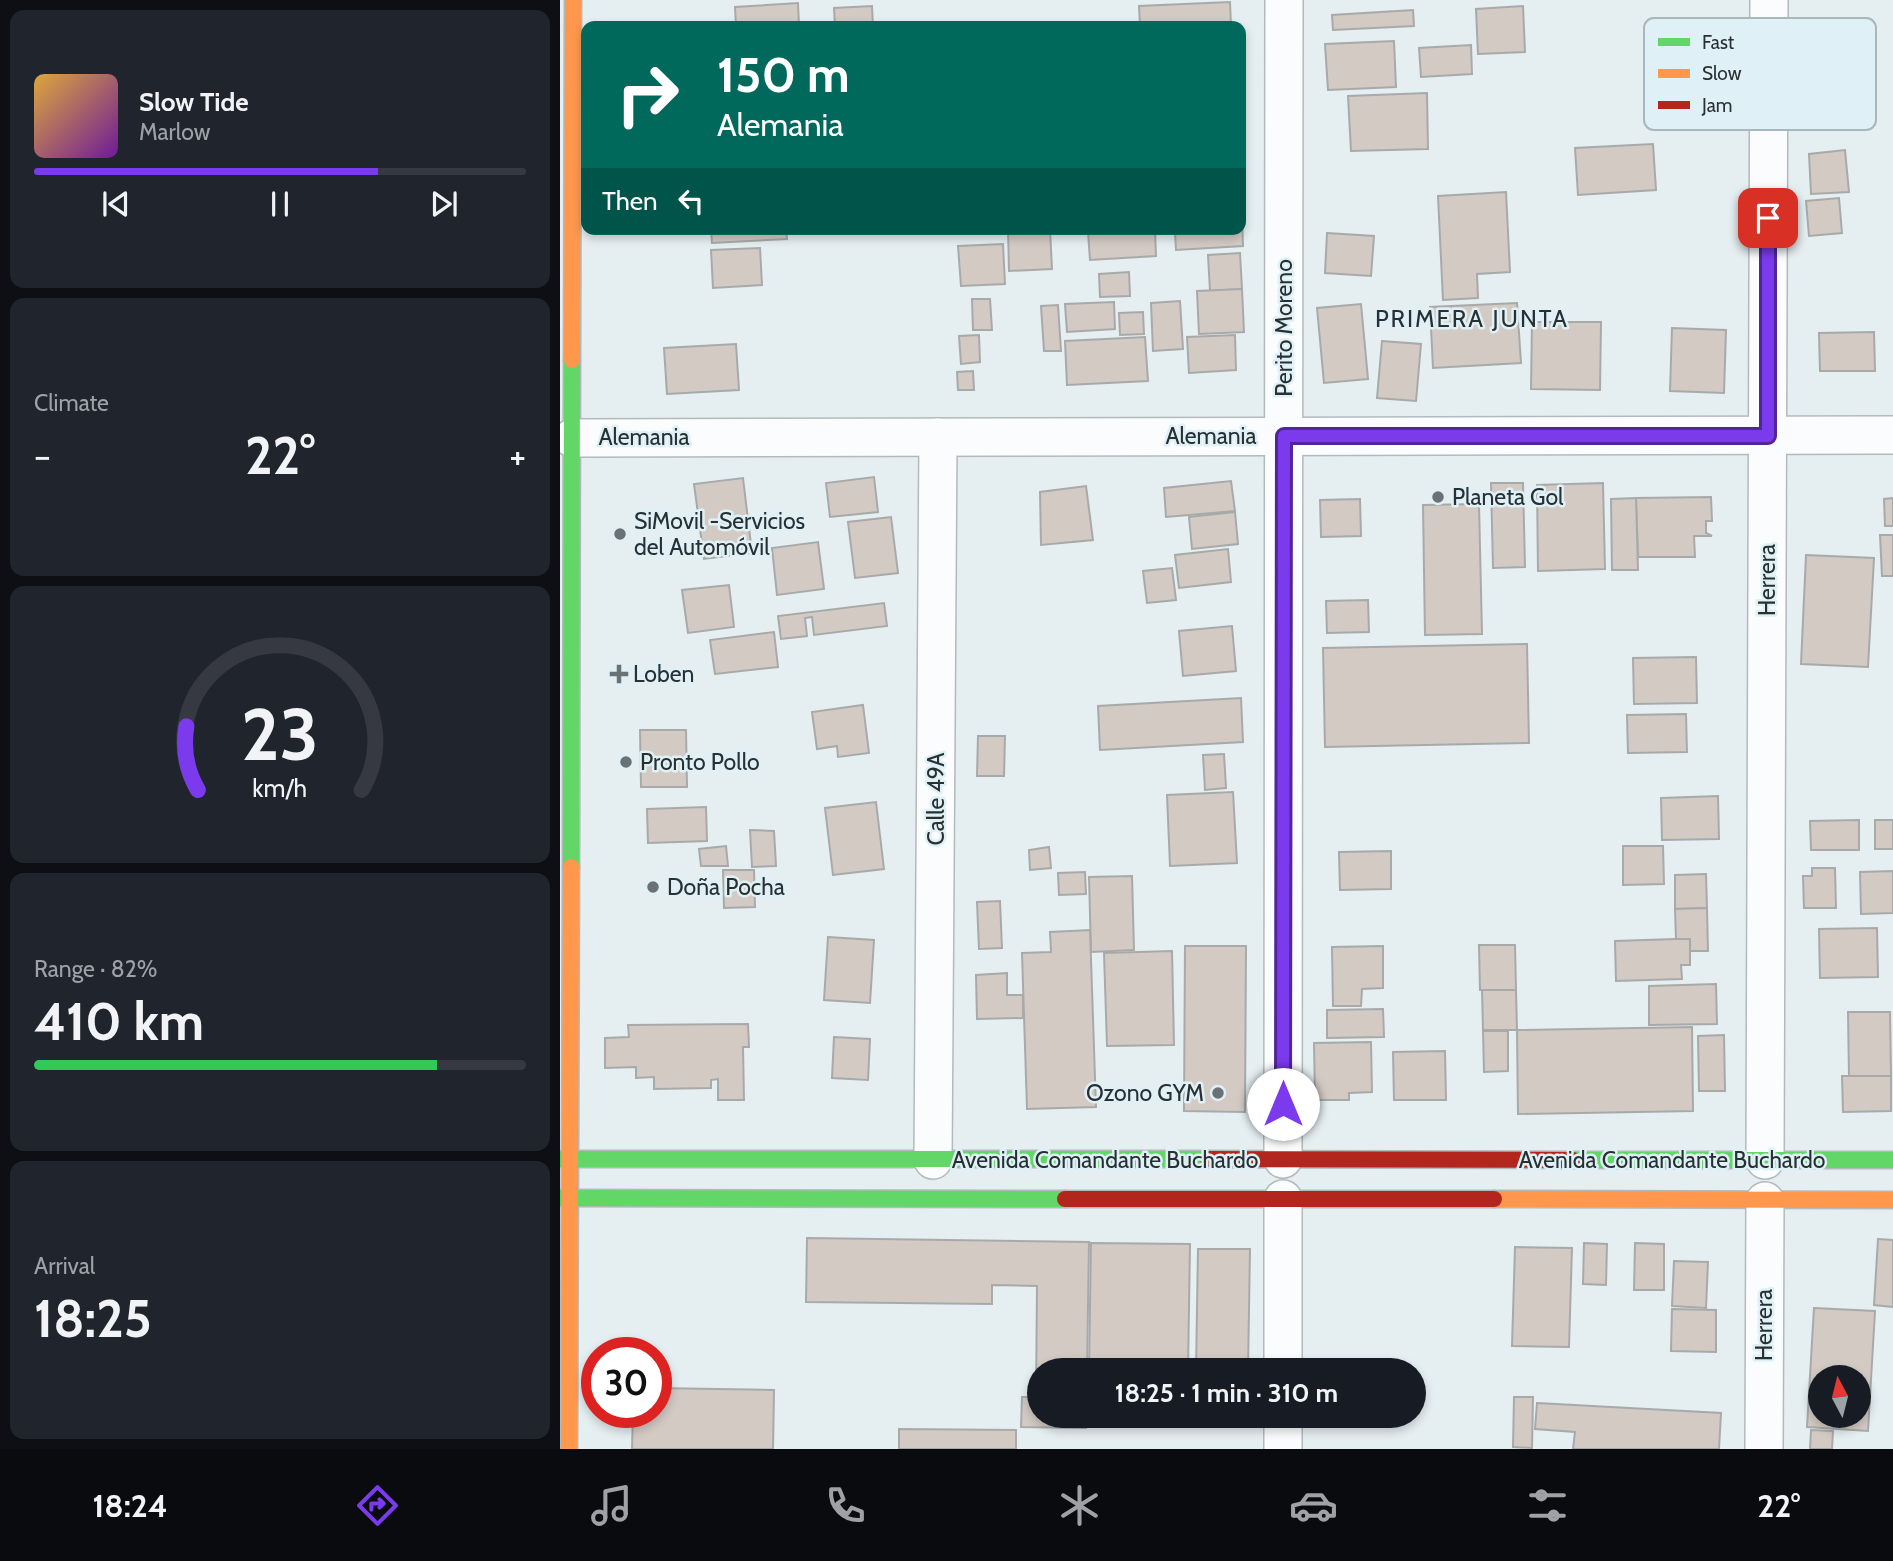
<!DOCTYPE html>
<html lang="en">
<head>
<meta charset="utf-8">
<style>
	body { margin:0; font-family:Cabin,sans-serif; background:#20242c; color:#f1f3f6; height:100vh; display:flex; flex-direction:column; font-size:26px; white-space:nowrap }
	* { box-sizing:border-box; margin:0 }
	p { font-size:23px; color:#9ea1a6 }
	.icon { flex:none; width:38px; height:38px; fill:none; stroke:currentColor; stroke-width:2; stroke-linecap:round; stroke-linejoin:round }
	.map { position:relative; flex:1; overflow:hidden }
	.sheet { display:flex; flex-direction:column; gap:10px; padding:10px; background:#0d0f14; width:560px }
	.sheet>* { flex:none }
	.guide { position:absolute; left:21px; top:21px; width:665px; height:214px; border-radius:14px; box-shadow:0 4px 10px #0003; background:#00695c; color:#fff; overflow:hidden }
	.needle { width:46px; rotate:353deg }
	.controls { position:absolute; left:1248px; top:1365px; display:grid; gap:14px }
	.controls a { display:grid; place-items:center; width:63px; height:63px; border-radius:50%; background:#171b24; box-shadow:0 4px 10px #0003; font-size:35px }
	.speed { position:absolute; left:21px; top:1337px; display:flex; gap:14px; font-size:35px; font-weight:700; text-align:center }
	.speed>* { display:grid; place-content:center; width:91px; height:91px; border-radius:50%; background:#171b24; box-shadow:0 4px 10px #0003; line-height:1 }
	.speed .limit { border:10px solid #d22; background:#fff; color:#111 }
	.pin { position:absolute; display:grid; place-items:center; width:60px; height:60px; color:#fff; margin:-30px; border-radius:14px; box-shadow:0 4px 10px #0006 }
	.me { position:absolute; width:77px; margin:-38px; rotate:0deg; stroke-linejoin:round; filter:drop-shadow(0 0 5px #0008) }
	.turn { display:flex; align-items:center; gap:24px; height:147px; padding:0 21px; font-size:32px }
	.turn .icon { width:91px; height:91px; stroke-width:2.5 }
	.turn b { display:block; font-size:49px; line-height:60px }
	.then { display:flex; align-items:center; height:66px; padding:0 21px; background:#0003; gap:14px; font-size:26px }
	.big { font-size:52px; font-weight:700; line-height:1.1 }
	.sheet .tile { flex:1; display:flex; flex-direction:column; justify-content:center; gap:10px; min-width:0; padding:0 24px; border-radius:14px; background:#20242c }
	.sheet .dial { align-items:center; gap:0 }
	.dial svg { height:182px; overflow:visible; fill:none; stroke:#363941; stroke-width:7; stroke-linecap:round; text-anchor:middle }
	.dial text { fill:#f1f3f6; stroke:none }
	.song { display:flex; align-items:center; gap:21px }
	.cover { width:84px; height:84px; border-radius:10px; background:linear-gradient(135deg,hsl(40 70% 55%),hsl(280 70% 35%)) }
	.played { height:7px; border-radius:4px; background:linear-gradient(90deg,#7c3aed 70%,#363941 70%) }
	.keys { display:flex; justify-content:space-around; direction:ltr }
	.heat { display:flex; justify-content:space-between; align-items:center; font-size:38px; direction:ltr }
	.charge { height:10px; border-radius:5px; background:linear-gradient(90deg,#34c759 82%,#363941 0) }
	.trip { position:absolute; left:467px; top:1358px; width:399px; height:70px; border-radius:35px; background:#171b24; box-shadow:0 4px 10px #0003; font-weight:700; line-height:70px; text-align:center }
	.menu { display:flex; height:112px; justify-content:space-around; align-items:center; background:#090b0e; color:#9ea1a6 }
	.menu .icon { width:49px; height:49px }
	.menu .current { color:#7c3aed }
	.menu b { font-size:32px; color:#f1f3f6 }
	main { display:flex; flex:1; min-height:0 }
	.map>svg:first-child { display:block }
</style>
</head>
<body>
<main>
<section class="sheet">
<div class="tile">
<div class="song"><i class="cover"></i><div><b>Slow Tide</b><p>Marlow</p></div></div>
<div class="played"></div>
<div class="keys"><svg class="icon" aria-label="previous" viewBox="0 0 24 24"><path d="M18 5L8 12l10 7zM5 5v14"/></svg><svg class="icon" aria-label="pause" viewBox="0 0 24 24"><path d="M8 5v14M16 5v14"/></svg><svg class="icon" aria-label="next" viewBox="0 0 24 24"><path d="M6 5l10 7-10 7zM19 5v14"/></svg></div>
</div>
<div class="tile"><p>Climate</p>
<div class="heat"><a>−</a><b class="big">22°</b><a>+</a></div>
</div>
<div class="tile dial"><svg viewBox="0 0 100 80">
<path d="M14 69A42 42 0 1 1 86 69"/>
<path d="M14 69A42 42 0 0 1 9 41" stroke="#7c3aed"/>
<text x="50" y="56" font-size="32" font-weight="700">23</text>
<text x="50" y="72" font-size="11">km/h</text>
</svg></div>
<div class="tile"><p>Range · 82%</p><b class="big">410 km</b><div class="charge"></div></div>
<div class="tile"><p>Arrival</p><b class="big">18:25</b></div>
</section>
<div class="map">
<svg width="1333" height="1449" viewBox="0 0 1333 1449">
	<rect width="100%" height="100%" fill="#e5eef1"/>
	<g fill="#d3cac4" stroke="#a8aaaa" stroke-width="2" fill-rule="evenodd">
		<path d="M670,2L671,26H580L579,6Z"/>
		<path d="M238,3L239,26H176L175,7Z"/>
		<path d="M312,6L313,26H275L274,8Z"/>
		<path d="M963,6L965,52L918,54L916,9Z"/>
		<path d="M853,10L854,26L773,30L772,15Z"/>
		<path d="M355,23V26H325V25Z"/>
		<path d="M834,41L836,87L768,90L765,44Z"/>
		<path d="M911,45L912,74L861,77L859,48Z"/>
		<path d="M1148,69L1153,127L1111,130L1107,72Z"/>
		<path d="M867,93L868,149L791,151L788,96Z"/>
		<path d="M1093,144L1096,190L1018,195L1015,148Z"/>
		<path d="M1285,150L1289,192L1251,194L1249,154Z"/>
		<path d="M946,192L950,272L917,274L918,298L883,300L878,196Z"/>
		<path d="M1279,198L1282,233L1249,236L1246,201Z"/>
		<path d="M682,216L683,246L616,250L615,233H628L627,229H681Z"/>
		<path d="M151,229H226L227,239L152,243Z"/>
		<path d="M448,229H490L492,269L449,271Z"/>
		<path d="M595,229L596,256L530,260L528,232Z"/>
		<path d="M767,233L814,236L811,276L765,273Z"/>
		<path d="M443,244L445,284L401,286L398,246Z"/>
		<path d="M200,248L202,285L153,288L151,250Z"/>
		<path d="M680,253L682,289L650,291L648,255Z"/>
		<path d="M569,272L570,296L540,297L539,274Z"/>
		<path d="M682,289L684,332L639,334L637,291Z"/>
		<path d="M412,299H430L432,330H413Z"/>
		<path d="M620,301L623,349L593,351L591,303Z"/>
		<path d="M554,302L555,329L507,332L505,304Z"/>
		<path d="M957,303L961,363L873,368L870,307Z"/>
		<path d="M801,304L808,379L764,383L757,308Z"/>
		<path d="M498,305L501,351H484L481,306Z"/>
		<path d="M583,312L584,334L560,335L559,313Z"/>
		<path d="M972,322H1041L1040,390L971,389Z"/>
		<path d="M1112,328L1166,330L1164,393L1110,391Z"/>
		<path d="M1314,332L1315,371H1260L1259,333Z"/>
		<path d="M419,335L420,362L401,364L399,336Z"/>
		<path d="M675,335L676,370L629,373L627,337Z"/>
		<path d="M585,337L588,381L507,385L505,341Z"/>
		<path d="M822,341L861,344L856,401L817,398Z"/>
		<path d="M176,344L179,390L107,394L104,348Z"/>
		<path d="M413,371L414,390H398L397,372Z"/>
		<path d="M314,477L318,512L270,517L266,483Z"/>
		<path d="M183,478L192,553L144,559L134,484Z"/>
		<path d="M671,481L675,511L606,517L604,488Z"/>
		<path d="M931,483H963L965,567L933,568Z"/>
		<path d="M1043,483L1045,569L978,571L977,485Z"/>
		<path d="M526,486L533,540L481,545L480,492Z"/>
		<path d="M1151,497L1152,521H1146V533L1152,536H1134L1135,557H1078L1076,498Z"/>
		<path d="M1076,498L1078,570H1052L1051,499Z"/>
		<path d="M1333,498V526H1325L1324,499Z"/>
		<path d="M800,499L801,536L761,537L760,500Z"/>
		<path d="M919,504L922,634L865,635L863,505Z"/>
		<path d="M675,512L678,544L632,549L629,517Z"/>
		<path d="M331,517L338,573L295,578L288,522Z"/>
		<path d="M1320,535H1333V576H1322Z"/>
		<path d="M258,542L264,589L217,595L212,548Z"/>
		<path d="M668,549L671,582L619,588L615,555Z"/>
		<path d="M1246,555L1314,558L1308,667L1241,664Z"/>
		<path d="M612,568L616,600L587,603L583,571Z"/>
		<path d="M169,585L174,627L128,633L122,590Z"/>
		<path d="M808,600L809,632L767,633L766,601Z"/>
		<path d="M324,603L327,626L254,635L252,617L245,618L247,636L221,639L218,616Z"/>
		<path d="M672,626L676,671L623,676L619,631Z"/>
		<path d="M214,632L218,667L155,674L150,640Z"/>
		<path d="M967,644L969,743L765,747L763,648Z"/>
		<path d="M1136,657L1137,703L1074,704L1073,658Z"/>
		<path d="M681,698L683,742L540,750L538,706Z"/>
		<path d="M303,705L309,753L278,757L277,746L257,749L252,712Z"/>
		<path d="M1126,714L1127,752L1068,753L1067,715Z"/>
		<path d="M80,730H126L127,787H81Z"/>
		<path d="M418,736H445L444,776H417Z"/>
		<path d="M664,754L666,788L645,790L643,755Z"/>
		<path d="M673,792L677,863L610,866L607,795Z"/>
		<path d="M1158,796L1159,839L1102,840L1101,798Z"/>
		<path d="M316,802L324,869L273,875L265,808Z"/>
		<path d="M146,807L147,841L88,843L87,809Z"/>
		<path d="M1299,820V850H1251L1250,821Z"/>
		<rect x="1315" y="820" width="18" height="29"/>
		<path d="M190,830L214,831L216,866L192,867Z"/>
		<path d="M166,846L168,866H141L139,849Z"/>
		<path d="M1063,846H1103L1104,884L1063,885Z"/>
		<path d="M489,847L491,868L470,870L469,850Z"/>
		<path d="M831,851V889L780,890L779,852Z"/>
		<path d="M1252,868H1275L1276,908H1244L1243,876H1252Z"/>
		<path d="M163,870H194L195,907L164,908Z"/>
		<path d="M1333,871V913L1301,914L1300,872Z"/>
		<path d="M525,872L526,894L499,895L498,873Z"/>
		<path d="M1146,874L1147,908L1115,909V875Z"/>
		<path d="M572,876L574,950L531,952L529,877Z"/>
		<path d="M440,901L442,948L419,949L417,902Z"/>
		<path d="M1147,908L1148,951H1130V939H1116L1115,909Z"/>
		<path d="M1317,928L1318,977L1260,978L1259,929Z"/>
		<path d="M530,930L536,1107L467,1109L462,953L491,952L490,932Z"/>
		<path d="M268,937L314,940L310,1003L264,1000Z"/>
		<path d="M1116,939H1130V965H1121L1122,979L1056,981L1055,941Z"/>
		<path d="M919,945H955L956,990H920Z"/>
		<path d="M625,946H686L685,1112L624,1111Z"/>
		<path d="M823,946V988L802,989L801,1006H773L772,947Z"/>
		<path d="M612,951L614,1045L547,1046L544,953Z"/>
		<path d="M447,973V995H463V1018L417,1019L416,975Z"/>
		<path d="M1156,984L1157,1024L1089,1025V986Z"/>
		<path d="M922,990H956L957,1030H923Z"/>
		<path d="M823,1009L824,1037L767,1038V1010Z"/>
		<path d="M1288,1012H1330L1331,1076H1289Z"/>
		<path d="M188,1024L189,1047H183L184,1100H158V1079L151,1080V1088L94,1089V1077L76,1078V1067L45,1068V1038L69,1037L68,1025Z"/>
		<path d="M1132,1027L1133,1111L958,1114L957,1030Z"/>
		<path d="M923,1031H948V1071L924,1072Z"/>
		<path d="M1164,1035L1165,1091H1139L1138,1036Z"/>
		<path d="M274,1037L310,1039L308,1080L272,1078Z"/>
		<path d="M811,1042L812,1092L789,1093V1100H755L754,1043Z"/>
		<path d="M885,1051L886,1100H834L833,1052Z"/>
		<path d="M1282,1076H1331V1111L1283,1112Z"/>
		<path d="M247,1238L529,1242L527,1370H480V1416H526V1428L461,1427L462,1397H476L477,1286L432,1285V1304L246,1302Z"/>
		<path d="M1318,1239L1333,1240V1307L1314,1305Z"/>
		<path d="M531,1243L630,1244L628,1370H529Z"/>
		<path d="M1024,1243L1047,1244L1046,1285L1023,1284Z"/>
		<path d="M1075,1243L1104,1244V1290H1074Z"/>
		<path d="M955,1247L1012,1248L1009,1347L952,1346Z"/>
		<path d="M638,1249H690L688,1370H636Z"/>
		<path d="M1114,1261L1148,1262L1146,1308L1112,1306Z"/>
		<path d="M1254,1308L1315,1311L1308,1431L1247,1427ZM1260,1377H1298V1416H1260Z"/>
		<path d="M1112,1309L1156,1310V1352L1111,1351Z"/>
		<path d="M96,1388L214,1390L213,1449H72L73,1412H96Z"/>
		<path d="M954,1397H973L972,1448L953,1447Z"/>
		<path d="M977,1403L1161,1413L1159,1449H1013L1015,1432L975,1429Z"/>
		<path d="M529,1416H627V1424L529,1422Z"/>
		<rect x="635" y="1416" width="52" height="11"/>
		<path d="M339,1429L456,1430V1449H339Z"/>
		<path d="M1251,1430L1273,1431L1272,1449H1250Z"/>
	</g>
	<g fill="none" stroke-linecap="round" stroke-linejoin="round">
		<defs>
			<g id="street">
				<path d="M12,438L1333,435"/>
				<path d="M723,1159L724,0"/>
				<path d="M373,1160L378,437"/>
				<path d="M1205,1160L1209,0"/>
				<path d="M723,1370V1199"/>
				<path d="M723,1449V1416"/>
				<path d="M1204,1449L1205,1201"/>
			</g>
			<g id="fast">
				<path d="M11,867L12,360"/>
				<path d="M0,1159H648"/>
				<path d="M1013,1160H1333"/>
				<path d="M0,1198L505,1199"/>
			</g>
			<g id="slow">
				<path d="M12,360L13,0"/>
				<path d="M934,1199L1333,1200"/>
				<path d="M9,1449L11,867"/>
			</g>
			<g id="jam">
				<path d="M648,1159L1013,1160"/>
				<path d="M505,1199H934"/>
			</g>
		</defs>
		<use href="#street" stroke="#b3babc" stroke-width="40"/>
		<use href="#fast" stroke="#b3babc" stroke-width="19"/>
		<use href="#slow" stroke="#b3babc" stroke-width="19"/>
		<use href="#jam" stroke="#b3babc" stroke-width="19"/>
		<use href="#street" stroke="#fbfcfd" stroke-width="37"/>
		<use href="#fast" stroke="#63d668" stroke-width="16"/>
		<use href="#slow" stroke="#ff974d" stroke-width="16"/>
		<use href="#jam" stroke="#b3261e" stroke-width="16"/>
	</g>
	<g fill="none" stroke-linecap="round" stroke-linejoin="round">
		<defs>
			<path id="route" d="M723,1104L724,436H1208V218"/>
		</defs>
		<use href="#route" stroke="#51269a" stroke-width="18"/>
		<use href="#route" stroke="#7c3aed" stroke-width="12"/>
	</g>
	<g fill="#6b7275" stroke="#dff1f7" stroke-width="2.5">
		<circle cx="878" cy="497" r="7"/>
		<circle cx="60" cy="534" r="7"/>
		<path d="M55.5 663.5h7v7h7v7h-7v7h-7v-7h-7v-7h7z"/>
		<circle cx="66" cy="762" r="7"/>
		<circle cx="93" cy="887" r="7"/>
		<circle cx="658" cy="1093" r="7"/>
	</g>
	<g text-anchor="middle" stroke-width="5" stroke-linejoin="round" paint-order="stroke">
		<g font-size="23" fill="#293032" stroke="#dff1f7">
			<text transform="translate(724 328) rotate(-90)" y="8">Perito Moreno</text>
			<text x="651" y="444">Alemania</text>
			<text x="84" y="445">Alemania</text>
			<text transform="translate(1207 580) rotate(-90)" y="8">Herrera</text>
			<text transform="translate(376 799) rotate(-90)" y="8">Calle 49A</text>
			<text x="545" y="1168">Avenida Comandante Buchardo</text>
			<text x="1112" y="1168">Avenida Comandante Buchardo</text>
			<text transform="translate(1204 1325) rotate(-90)" y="8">Herrera</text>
		</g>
		<g font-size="23" fill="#293032" stroke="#dff1f7" text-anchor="start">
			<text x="892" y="505">Planeta Gol</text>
			<text x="74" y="529">SiMovil -Servicios<tspan x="74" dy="26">del Automóvil</tspan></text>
			<text x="73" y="682">Loben</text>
			<text x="80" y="770">Pronto Pollo</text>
			<text x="107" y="895">Doña Pocha</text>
			<text x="644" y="1101" text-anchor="end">Ozono GYM</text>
		</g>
		<g font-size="24" letter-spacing="2" fill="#293032" stroke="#dff1f7">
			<text x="912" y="327">PRIMERA JUNTA</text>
		</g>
	</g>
	<rect x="1084" y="18" width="232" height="112" rx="10" fill="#dff1f7" stroke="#a8b7bc" stroke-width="2"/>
	<rect x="1098" y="38" width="32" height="8" fill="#63d668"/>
	<rect x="1098" y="69" width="32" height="9" fill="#ff974d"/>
	<rect x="1098" y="101" width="32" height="8" fill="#b3261e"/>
	<g font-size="19" fill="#293032">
		<text x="1142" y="49">Fast</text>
		<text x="1142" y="80">Slow</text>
		<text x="1142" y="112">Jam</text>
	</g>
</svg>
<div class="controls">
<a><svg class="needle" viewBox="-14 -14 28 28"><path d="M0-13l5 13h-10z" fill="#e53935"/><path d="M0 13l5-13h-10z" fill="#9ea1a6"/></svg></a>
</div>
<div class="speed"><div class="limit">30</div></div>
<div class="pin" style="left:1208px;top:218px;background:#d93025"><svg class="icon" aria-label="arrive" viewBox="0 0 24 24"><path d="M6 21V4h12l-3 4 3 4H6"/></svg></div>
<svg class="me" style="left:723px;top:1104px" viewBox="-20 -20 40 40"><circle r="19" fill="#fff"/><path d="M0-13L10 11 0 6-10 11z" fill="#7c3aed"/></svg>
<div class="trip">18:25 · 1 min · 310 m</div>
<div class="guide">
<div class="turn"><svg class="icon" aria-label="right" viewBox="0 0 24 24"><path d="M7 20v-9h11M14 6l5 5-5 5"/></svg><div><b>150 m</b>Alemania</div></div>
<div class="then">Then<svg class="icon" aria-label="left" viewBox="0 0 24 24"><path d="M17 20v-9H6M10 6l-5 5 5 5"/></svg></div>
</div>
</div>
</main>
<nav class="menu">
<b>18:24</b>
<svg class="icon current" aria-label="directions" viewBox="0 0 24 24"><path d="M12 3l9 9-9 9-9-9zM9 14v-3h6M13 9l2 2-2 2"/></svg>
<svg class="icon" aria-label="music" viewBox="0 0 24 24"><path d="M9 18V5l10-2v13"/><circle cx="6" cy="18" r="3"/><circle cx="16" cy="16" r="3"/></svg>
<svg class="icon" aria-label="phone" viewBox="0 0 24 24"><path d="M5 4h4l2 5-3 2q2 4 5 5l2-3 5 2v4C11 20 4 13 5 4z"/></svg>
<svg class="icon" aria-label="climate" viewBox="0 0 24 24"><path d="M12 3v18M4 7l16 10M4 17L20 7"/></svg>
<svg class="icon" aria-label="car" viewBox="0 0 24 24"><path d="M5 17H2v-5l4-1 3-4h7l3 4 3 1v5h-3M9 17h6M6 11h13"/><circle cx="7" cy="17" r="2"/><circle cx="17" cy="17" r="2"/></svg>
<svg class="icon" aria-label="filters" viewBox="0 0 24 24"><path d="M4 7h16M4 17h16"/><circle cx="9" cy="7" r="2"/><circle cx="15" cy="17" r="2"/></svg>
<b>22°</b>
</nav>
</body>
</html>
